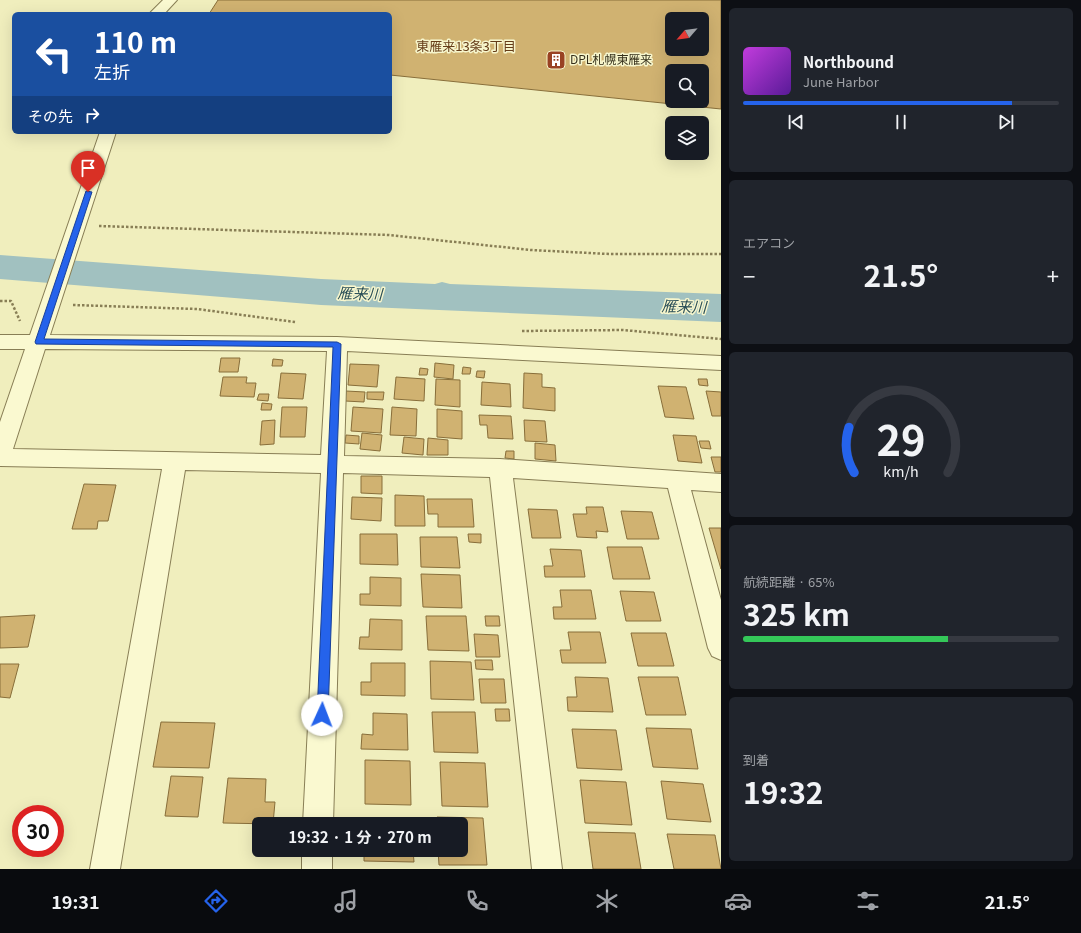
<!DOCTYPE html>
<html lang="ja">
<head>
<meta charset="utf-8">
<style>
	body { margin:0; font-family:Georgia,"Noto Sans JP",serif; background:#20242c; color:#f1f3f6; height:100vh; display:flex; flex-direction:column; font-size:15px; white-space:nowrap }
	* { box-sizing:border-box; margin:0 }
	p { font-size:13px; color:#9ea1a6 }
	.icon { flex:none; width:22px; height:22px; fill:none; stroke:currentColor; stroke-width:2; stroke-linecap:round; stroke-linejoin:round }
	.map { position:relative; flex:1; overflow:hidden }
	.drawer { display:flex; flex-direction:column; gap:8px; padding:8px; background:#0d0f14; width:360px }
	.drawer>* { flex:none }
	.top-card { position:absolute; left:12px; top:12px; width:380px; height:122px; border-radius:6px; box-shadow:0 4px 16px #0002; background:#1a4fa0; color:#fff; overflow:hidden }
	.needle { width:26px; rotate:242deg }
	.tools { position:absolute; left:665px; top:12px; display:grid; gap:8px }
	.tools a { display:grid; place-items:center; width:44px; height:44px; border-radius:6px; background:#171b24; box-shadow:0 4px 16px #0002; font-size:20px }
	.speed { position:absolute; left:12px; top:805px; display:flex; gap:8px; font-size:20px; font-weight:700; text-align:center }
	.speed>* { display:grid; place-content:center; width:52px; height:52px; border-radius:50%; background:#171b24; box-shadow:0 4px 16px #0002; line-height:1 }
	.speed .limit { border:6px solid #d22; background:#fff; color:#111 }
	.pin { position:absolute; display:grid; place-items:center; width:34px; height:34px; color:#fff; margin:-41px -17px; border-radius:50% 50% 50% 0; rotate:-45deg; box-shadow:0 0 4px #0007 }
	.pin .icon { rotate:45deg }
	.me { position:absolute; width:44px; margin:-22px; rotate:2deg; stroke-linejoin:round; filter:drop-shadow(0 0 3px #0008) }
	.turn { display:flex; align-items:center; gap:14px; height:84px; padding:0 16px; font-size:18px }
	.turn .icon { width:52px; height:52px; stroke-width:2.5 }
	.turn b { display:block; font-size:28px; line-height:34px }
	.then { display:flex; align-items:center; height:38px; padding:0 16px; background:#0003; gap:8px; font-size:15px }
	.big { font-size:30px; font-weight:700; line-height:1.1 }
	.drawer .widget { flex:1; display:flex; flex-direction:column; justify-content:center; gap:6px; min-width:0; padding:0 14px; border-radius:6px; background:#20242c }
	.drawer .dial { align-items:center; gap:0 }
	.dial svg { height:104px; overflow:visible; fill:none; stroke:#363941; stroke-width:7; stroke-linecap:round; text-anchor:middle }
	.dial text { fill:#f1f3f6; stroke:none }
	.song { display:flex; align-items:center; gap:12px }
	.cover { width:48px; height:48px; border-radius:6px; background:linear-gradient(135deg,hsl(290 70% 55%),hsl(270 70% 35%)) }
	.played { height:4px; border-radius:2px; background:linear-gradient(90deg,#2563eb 85%,#363941 85%) }
	.keys { display:flex; justify-content:space-around; direction:ltr }
	.heat { display:flex; justify-content:space-between; align-items:center; font-size:22px; direction:ltr }
	.charge { height:6px; border-radius:3px; background:linear-gradient(90deg,#34c759 65%,#363941 0) }
	.trip { position:absolute; left:252px; top:817px; width:216px; height:40px; border-radius:6px; background:#171b24; box-shadow:0 4px 16px #0002; font-weight:700; line-height:40px; text-align:center }
	.menu { display:flex; height:64px; justify-content:space-around; align-items:center; background:#090b0e; color:#9ea1a6 }
	.menu .icon { width:28px; height:28px }
	.menu .current { color:#2563eb }
	.menu b { font-size:18px; color:#f1f3f6 }
	main { display:flex; flex:1; min-height:0 }
	.map>svg:first-child { display:block }
</style>
</head>
<body>
<main>
<div class="map">
<svg width="721" height="869" viewBox="0 0 721 869">
	<rect width="100%" height="100%" fill="#f0eebd"/>
	<g fill="none" stroke-linecap="round" stroke-linejoin="round">
		<path fill="#a1c1c0" fill-rule="evenodd" d="M0,255L321,279L435,284L442,282L450,284L721,294V322L321,305L0,279Z"/>
	</g>
	<g fill="#d0b271" stroke="#886e3a" fill-rule="evenodd">
		<path d="M218,0H721V109L390,75V14H209ZM672,19H702V49H672ZM672,71H702V101H672Z"/>
		<path d="M221,358H240L238,372H219Z"/>
		<path d="M273,359L283,360L282,366H272Z"/>
		<path d="M435,363L454,365L453,379L434,377Z"/>
		<path d="M350,364L379,365L377,387L348,385Z"/>
		<path d="M463,367L471,368L470,374H462Z"/>
		<path d="M420,368L428,369L427,375H419Z"/>
		<path d="M477,371H485L484,378L476,377Z"/>
		<path d="M281,373L306,374L303,399L278,398Z"/>
		<path d="M524,373L542,374V387L555,388V411L523,408Z"/>
		<path d="M223,377H247L246,383H256L254,397L220,396Z"/>
		<path d="M396,377L425,379L424,401L394,399Z"/>
		<path d="M436,379L460,380V407L435,405Z"/>
		<path d="M698,379H707L708,386L699,385Z"/>
		<path d="M482,382L510,384L511,407L481,405Z"/>
		<path d="M658,386L686,387L694,419L665,417Z"/>
		<path d="M346,391L365,392L364,402L345,401Z"/>
		<path d="M706,391L721,392V416H712Z"/>
		<path d="M367,392H384L383,400L367,399Z"/>
		<path d="M259,394H269L268,401L257,400Z"/>
		<path d="M262,403L272,404L271,410H261Z"/>
		<path d="M282,407H307L305,437H280Z"/>
		<path d="M353,407L383,409L381,433L351,431Z"/>
		<path d="M392,407L417,409L416,436L390,435Z"/>
		<path d="M437,409L462,411V439L437,437Z"/>
		<path d="M479,415L511,416L513,439L488,438L487,425H480Z"/>
		<path d="M275,420L274,444L260,445L262,421Z"/>
		<path d="M524,420L545,421L547,442L525,441Z"/>
		<path d="M362,433L382,435L380,451L360,449Z"/>
		<path d="M346,435L359,436V444L345,443Z"/>
		<path d="M673,435L696,436L702,463L678,461Z"/>
		<path d="M404,437L424,439L423,455L402,453Z"/>
		<path d="M428,438L448,440V455H427Z"/>
		<path d="M699,441H709L711,449L701,448Z"/>
		<path d="M535,443L555,445L556,461L535,459Z"/>
		<path d="M506,451H514V459L505,458Z"/>
		<path d="M711,457H721V472H715Z"/>
		<path d="M361,476H382V494L361,493Z"/>
		<path d="M84,484L116,485L108,521H98L97,529H72Z"/>
		<path d="M395,495L424,496L425,526H395Z"/>
		<path d="M352,497L382,498L381,521L351,519Z"/>
		<path d="M427,499H472L474,527H438V514H428Z"/>
		<path d="M586,507H603L608,532L596,531L597,538L577,537L573,514H587Z"/>
		<path d="M528,509L557,510L561,538H532Z"/>
		<path d="M621,511L652,512L659,539H627Z"/>
		<path d="M709,528H721V569Z"/>
		<path d="M360,534H397L398,565L360,564Z"/>
		<path d="M468,534H481V543L469,542Z"/>
		<path d="M420,537H457L460,568L421,567Z"/>
		<path d="M607,547H642L650,579H613Z"/>
		<path d="M550,549L581,550L585,577H545L544,566H553Z"/>
		<path d="M421,574L460,575L462,608L423,607Z"/>
		<path d="M370,577L401,578V606L360,605V594H370Z"/>
		<path d="M560,590H591L596,619H554L553,607H562Z"/>
		<path d="M620,591L654,592L661,621H626Z"/>
		<path d="M35,615L28,647L0,648V617Z"/>
		<path d="M426,616H466L469,651L428,650Z"/>
		<path d="M485,616H499L500,626H486Z"/>
		<path d="M370,619L402,620V650L359,649L360,637H369Z"/>
		<path d="M568,632H600L606,663H562L560,650H571Z"/>
		<path d="M631,633H666L674,666H638Z"/>
		<path d="M474,634L498,635L500,657H476Z"/>
		<path d="M475,660H492L493,670L476,669Z"/>
		<path d="M430,661L471,662L474,700L431,699Z"/>
		<path d="M371,663H405V696L361,695V682H371Z"/>
		<path d="M0,664H19L10,698L0,697Z"/>
		<path d="M575,677L608,678L613,712L568,711L567,697H577Z"/>
		<path d="M638,677H678L686,715H646Z"/>
		<path d="M479,679H504L506,703H481Z"/>
		<path d="M495,709H509L510,721H496Z"/>
		<path d="M432,712H475L478,753L434,752Z"/>
		<path d="M373,713L407,714L408,750L361,749L362,734L373,735Z"/>
		<path d="M161,722L215,723L209,768L153,767Z"/>
		<path d="M646,728L691,729L698,769L653,767Z"/>
		<path d="M572,729L616,730L622,770L577,768Z"/>
		<path d="M365,760L410,761L411,805L365,804Z"/>
		<path d="M440,762L485,763L488,807L442,806Z"/>
		<path d="M171,776L203,777L198,817L165,816Z"/>
		<path d="M228,778L266,779L265,802H275L273,824L223,823Z"/>
		<path d="M580,780L626,782L632,825L585,823Z"/>
		<path d="M661,781L703,784L711,822L667,819Z"/>
		<path d="M437,817L483,818L487,865H439L438,850H461V824H437Z"/>
		<path d="M376,819L413,820V824H376Z"/>
		<path d="M588,832L635,833L641,869H593Z"/>
		<path d="M667,834L715,835L721,869H674Z"/>
		<path d="M364,850H413L414,862L364,861Z"/>
	</g>
	<g fill="none" stroke-linecap="round" stroke-linejoin="round">
		<defs>
			<g id="minor">
				<path d="M163,0H177L164,14H149Z"/>
				<path d="M100,132H116L50,335L337,337L721,356V370L347,351L344,456L500,459L721,474V492L691,490L721,600V660L712,656L708,648L668,488L513,478L562,869H532L490,477L343,473L333,824H303L321,473L185,470L120,869H90L162,469L0,466V422L25,349H0V335H30ZM45,349L327,351L321,455L13,449Z"/>
				<rect x="302" y="850" width="30" height="19"/>
			</g>
		</defs>
		<use href="#minor" stroke="#887e55" stroke-width="2"/>
		<g stroke="#887e55" stroke-width="2.5" stroke-dasharray="2.5 2" stroke-linecap="butt">
			<path d="M99,226L389,235L531,250L609,254H721"/>
			<path d="M0,301H11L20,321"/>
			<path d="M73,305L197,309L295,322"/>
			<path d="M522,331L623,330L721,339"/>
		</g>
		<use href="#minor" fill="#faf9d0" fill-rule="evenodd"/>
	</g>
	<path fill="#2563eb" stroke="#184099" d="M86,191L92,192L44,339L337,342L341,344L328,715L326,719L322,720L318,719L317,715L333,347L36,344L35,342Z"/>
	<defs>
		<symbol id="building-square" viewBox="-11 -11 22 22"><rect x="-9" y="-9" width="18" height="18" rx="4" fill="#994223" stroke="#f7f6cd"/><path d="M-4-6H4V6H1V3H-1V6H-4ZM-2.5-4.3h1.7v1.8h-1.7ZM.8-4.3h1.7v1.8H.8ZM-2.5-1h1.7V.8h-1.7ZM.8-1h1.7V.8H.8Z" fill="#fff"/></symbol>
	</defs>
	<g fill-rule="evenodd">
		<use href="#building-square" x="545" y="49" width="22" height="22"/>
	</g>
	<g text-anchor="middle" stroke-width="3" stroke-linejoin="round" paint-order="stroke">
		<g font-size="12" fill="#36301b" stroke="#f7f6cd" text-anchor="start">
			<text x="570" y="64">DPL札幌東雁来</text>
		</g>
		<g font-size="13" fill="#653d18" stroke="#f7f6cd">
			<text x="466" y="51">東雁来13条3丁目</text>
		</g>
		<g font-size="15" font-style="italic" fill="#294e57" stroke="#f7f6cd">
			<text transform="translate(360 294) rotate(2)" y="5">雁来川</text>
			<text transform="translate(684 307) rotate(2)" y="5">雁来川</text>
		</g>
	</g>
</svg>
<div class="tools">
<a><svg class="needle" viewBox="-14 -14 28 28"><path d="M0-13l5 13h-10z" fill="#e53935"/><path d="M0 13l5-13h-10z" fill="#9ea1a6"/></svg></a>
<a><svg class="icon" aria-label="search" viewBox="0 0 24 24"><circle cx="10" cy="10" r="6"/><path d="M15 15l6 6"/></svg></a>
<a><svg class="icon" aria-label="layers" viewBox="0 0 24 24"><path d="M12 4l9 5-9 5-9-5zM3 14l9 5 9-5"/></svg></a>
</div>
<div class="speed"><div class="limit">30</div></div>
<div class="pin" style="left:88px;top:192px;background:#d93025"><svg class="icon" aria-label="arrive" viewBox="0 0 24 24"><path d="M6 21V4h12l-3 4 3 4H6"/></svg></div>
<svg class="me" style="left:322px;top:715px" viewBox="-20 -20 40 40"><circle r="19" fill="#fff"/><path d="M0-13L10 11 0 6-10 11z" fill="#2563eb"/></svg>
<div class="trip">19:32 · 1 分 · 270 m</div>
<div class="top-card">
<div class="turn"><svg class="icon" aria-label="left" viewBox="0 0 24 24"><path d="M17 20v-9H6M10 6l-5 5 5 5"/></svg><div><b>110 m</b>左折</div></div>
<div class="then">その先<svg class="icon" aria-label="right" viewBox="0 0 24 24"><path d="M7 20v-9h11M14 6l5 5-5 5"/></svg></div>
</div>
</div>
<section class="drawer">
<div class="widget">
<div class="song"><i class="cover"></i><div><b>Northbound</b><p>June Harbor</p></div></div>
<div class="played"></div>
<div class="keys"><svg class="icon" aria-label="previous" viewBox="0 0 24 24"><path d="M18 5L8 12l10 7zM5 5v14"/></svg><svg class="icon" aria-label="pause" viewBox="0 0 24 24"><path d="M8 5v14M16 5v14"/></svg><svg class="icon" aria-label="next" viewBox="0 0 24 24"><path d="M6 5l10 7-10 7zM19 5v14"/></svg></div>
</div>
<div class="widget"><p>エアコン</p>
<div class="heat"><a>−</a><b class="big">21.5°</b><a>+</a></div>
</div>
<div class="widget dial"><svg viewBox="0 0 100 80">
<path d="M14 69A42 42 0 1 1 86 69"/>
<path d="M14 69A42 42 0 0 1 10 34" stroke="#2563eb"/>
<text x="50" y="56" font-size="32" font-weight="700">29</text>
<text x="50" y="72" font-size="11">km/h</text>
</svg></div>
<div class="widget"><p>航続距離 · 65%</p><b class="big">325 km</b><div class="charge"></div></div>
<div class="widget"><p>到着</p><b class="big">19:32</b></div>
</section>
</main>
<nav class="menu">
<b>19:31</b>
<svg class="icon current" aria-label="directions" viewBox="0 0 24 24"><path d="M12 3l9 9-9 9-9-9zM9 14v-3h6M13 9l2 2-2 2"/></svg>
<svg class="icon" aria-label="music" viewBox="0 0 24 24"><path d="M9 18V5l10-2v13"/><circle cx="6" cy="18" r="3"/><circle cx="16" cy="16" r="3"/></svg>
<svg class="icon" aria-label="phone" viewBox="0 0 24 24"><path d="M5 4h4l2 5-3 2q2 4 5 5l2-3 5 2v4C11 20 4 13 5 4z"/></svg>
<svg class="icon" aria-label="climate" viewBox="0 0 24 24"><path d="M12 3v18M4 7l16 10M4 17L20 7"/></svg>
<svg class="icon" aria-label="car" viewBox="0 0 24 24"><path d="M5 17H2v-5l4-1 3-4h7l3 4 3 1v5h-3M9 17h6M6 11h13"/><circle cx="7" cy="17" r="2"/><circle cx="17" cy="17" r="2"/></svg>
<svg class="icon" aria-label="filters" viewBox="0 0 24 24"><path d="M4 7h16M4 17h16"/><circle cx="9" cy="7" r="2"/><circle cx="15" cy="17" r="2"/></svg>
<b>21.5°</b>
</nav>
</body>
</html>
